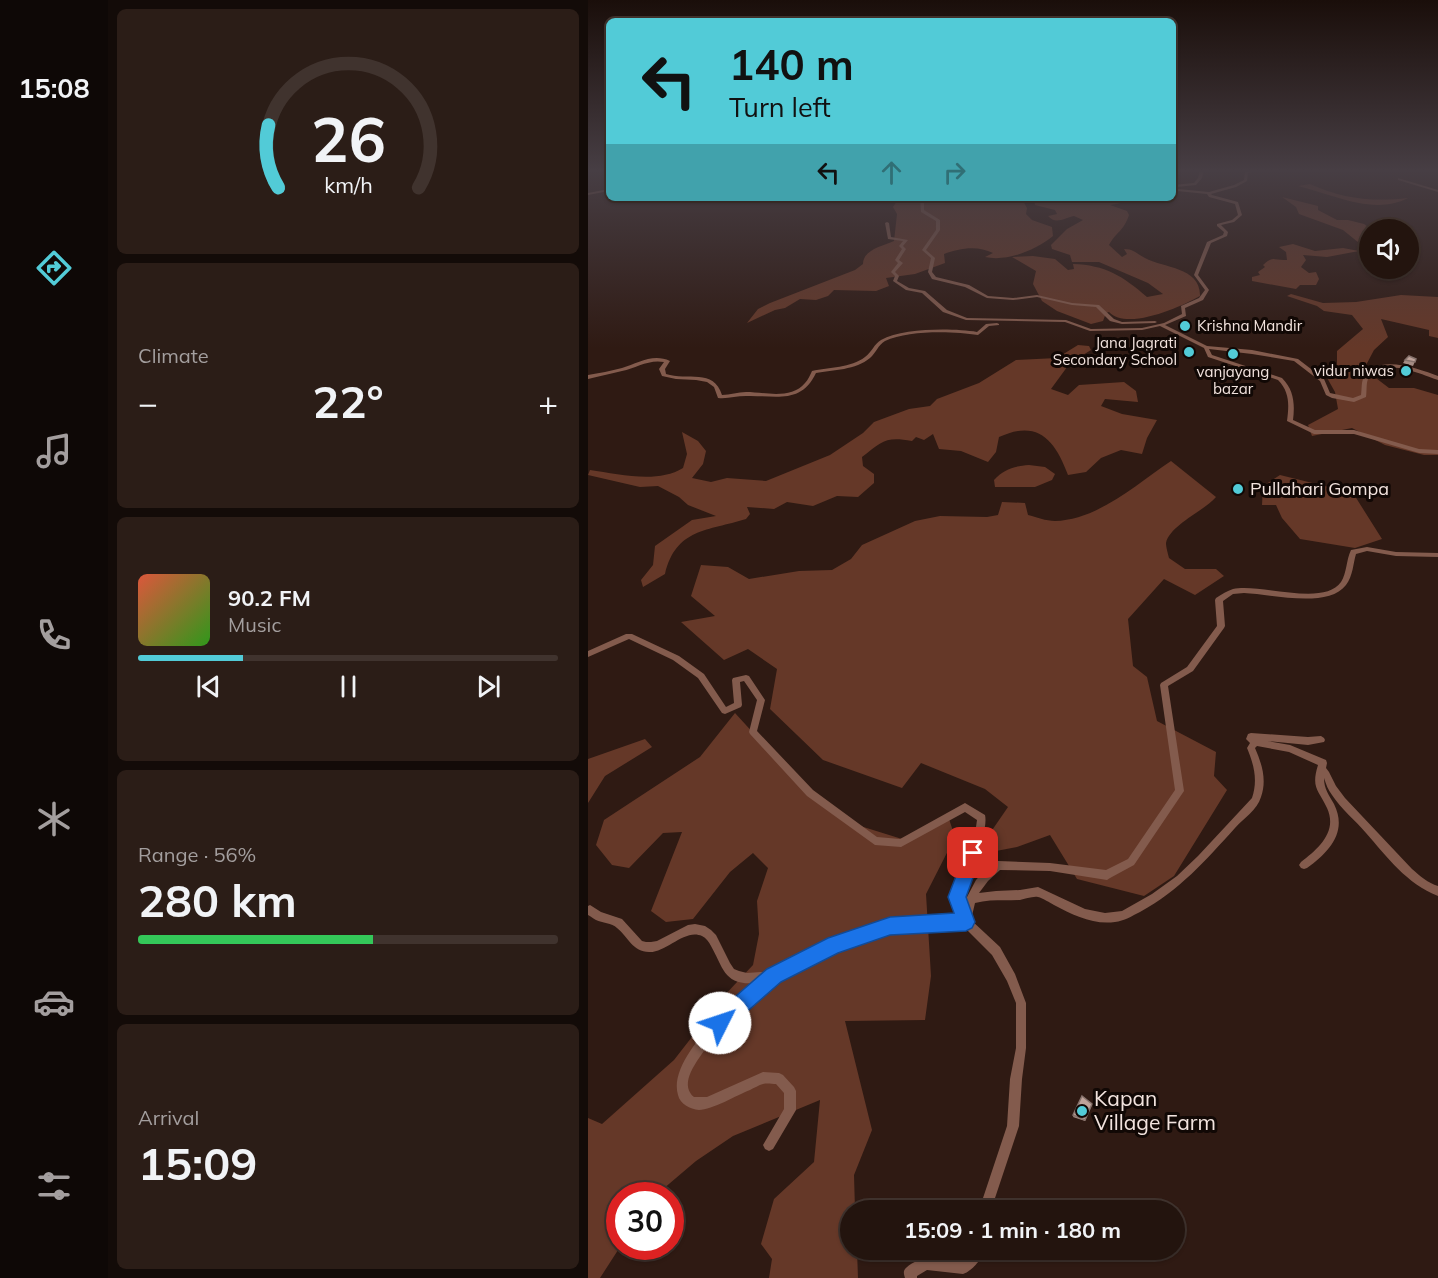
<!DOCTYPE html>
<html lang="en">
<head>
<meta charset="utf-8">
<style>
	body { margin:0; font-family:Mulish,sans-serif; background:#2b1d17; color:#f1f3f6; height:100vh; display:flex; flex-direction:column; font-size:22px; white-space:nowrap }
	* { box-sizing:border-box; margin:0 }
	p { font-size:20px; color:#a39e9e }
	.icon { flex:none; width:33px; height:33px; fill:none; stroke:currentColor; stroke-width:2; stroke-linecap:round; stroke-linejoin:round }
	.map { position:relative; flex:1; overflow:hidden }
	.details { display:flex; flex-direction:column; gap:9px; padding:9px; background:#130b08; width:480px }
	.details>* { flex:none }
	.guide { position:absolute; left:18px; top:18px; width:570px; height:183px; border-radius:9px; box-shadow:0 2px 4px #0004,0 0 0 2px #40332e; background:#52cbd7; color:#111; overflow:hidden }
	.tools { position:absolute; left:771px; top:219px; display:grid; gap:12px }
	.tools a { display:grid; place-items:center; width:60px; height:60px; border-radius:50%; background:#23140e; box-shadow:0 2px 4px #0004,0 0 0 2px #40332e; font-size:30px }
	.speed { position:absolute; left:18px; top:1182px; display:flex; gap:12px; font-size:30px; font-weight:700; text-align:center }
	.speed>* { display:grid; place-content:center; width:78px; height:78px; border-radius:50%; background:#23140e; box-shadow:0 2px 4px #0004,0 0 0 2px #40332e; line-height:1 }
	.speed .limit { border:9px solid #d22; background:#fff; color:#111 }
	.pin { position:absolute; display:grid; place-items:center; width:51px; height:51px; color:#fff; margin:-26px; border-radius:12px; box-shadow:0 3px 9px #0006 }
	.me { position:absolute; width:66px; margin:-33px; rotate:49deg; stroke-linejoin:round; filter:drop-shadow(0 0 4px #0008) }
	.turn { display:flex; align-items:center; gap:21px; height:126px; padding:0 24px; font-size:27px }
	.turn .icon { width:78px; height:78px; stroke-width:2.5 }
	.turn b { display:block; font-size:42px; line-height:51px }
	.lanes { display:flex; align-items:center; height:57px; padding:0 24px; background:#0003; justify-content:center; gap:30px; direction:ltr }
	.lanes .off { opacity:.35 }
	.big { font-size:45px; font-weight:700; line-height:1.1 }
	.details .widget { flex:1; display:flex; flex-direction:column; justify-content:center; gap:9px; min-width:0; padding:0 21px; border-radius:9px; background:#2b1d17 }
	.details .dial { align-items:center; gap:0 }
	.dial svg { height:156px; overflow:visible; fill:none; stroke:#40332e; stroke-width:7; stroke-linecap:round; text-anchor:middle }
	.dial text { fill:#f1f3f6; stroke:none }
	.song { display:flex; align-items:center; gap:18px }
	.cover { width:72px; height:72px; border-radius:9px; background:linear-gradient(135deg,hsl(10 70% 55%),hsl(110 70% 35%)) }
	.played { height:6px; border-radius:3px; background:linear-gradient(90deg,#52cbd7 25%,#40332e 25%) }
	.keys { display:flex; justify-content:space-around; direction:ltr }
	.heat { display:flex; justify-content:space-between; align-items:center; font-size:33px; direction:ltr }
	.charge { height:9px; border-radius:4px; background:linear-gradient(90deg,#34c759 56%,#40332e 0) }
	.trip { position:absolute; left:252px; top:1200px; width:345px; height:60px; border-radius:30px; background:#23140e; box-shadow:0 2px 4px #0004,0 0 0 2px #40332e; font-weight:700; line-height:60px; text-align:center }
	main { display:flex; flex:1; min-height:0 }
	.menu { display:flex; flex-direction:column; width:108px; justify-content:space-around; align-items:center; background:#0e0806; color:#a39e9e }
	.menu .icon { width:42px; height:42px }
	.menu .selected { color:#52cbd7 }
	.menu b { font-size:27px; color:#f1f3f6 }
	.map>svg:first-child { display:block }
</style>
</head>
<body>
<main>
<nav class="menu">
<b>15:08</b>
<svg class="icon selected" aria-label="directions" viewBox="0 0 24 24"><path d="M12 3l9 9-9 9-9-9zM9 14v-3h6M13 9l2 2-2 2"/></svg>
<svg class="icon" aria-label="music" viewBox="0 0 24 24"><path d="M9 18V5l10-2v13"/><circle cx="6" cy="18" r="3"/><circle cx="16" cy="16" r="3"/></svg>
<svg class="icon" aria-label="phone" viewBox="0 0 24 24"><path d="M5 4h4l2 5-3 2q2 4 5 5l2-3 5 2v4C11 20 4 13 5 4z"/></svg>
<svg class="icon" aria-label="climate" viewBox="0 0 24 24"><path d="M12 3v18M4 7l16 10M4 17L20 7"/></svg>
<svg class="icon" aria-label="car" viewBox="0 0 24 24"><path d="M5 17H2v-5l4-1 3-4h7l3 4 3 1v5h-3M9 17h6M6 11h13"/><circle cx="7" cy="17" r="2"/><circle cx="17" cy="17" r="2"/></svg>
<svg class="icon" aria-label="filters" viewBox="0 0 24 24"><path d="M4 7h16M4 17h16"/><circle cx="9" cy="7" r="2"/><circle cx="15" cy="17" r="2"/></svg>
</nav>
<section class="details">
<div class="widget dial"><svg viewBox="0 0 100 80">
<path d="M14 69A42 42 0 1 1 86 69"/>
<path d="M14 69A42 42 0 0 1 9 37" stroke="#52cbd7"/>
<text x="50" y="56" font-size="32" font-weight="700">26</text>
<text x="50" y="72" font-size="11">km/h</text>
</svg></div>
<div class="widget"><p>Climate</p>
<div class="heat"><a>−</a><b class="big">22°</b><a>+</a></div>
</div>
<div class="widget">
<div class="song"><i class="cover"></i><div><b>90.2 FM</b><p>Music</p></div></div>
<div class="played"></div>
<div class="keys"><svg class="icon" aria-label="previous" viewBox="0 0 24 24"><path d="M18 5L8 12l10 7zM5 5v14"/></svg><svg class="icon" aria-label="pause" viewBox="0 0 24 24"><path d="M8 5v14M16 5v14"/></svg><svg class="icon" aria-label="next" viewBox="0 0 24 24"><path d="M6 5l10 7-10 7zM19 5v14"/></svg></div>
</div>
<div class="widget"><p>Range · 56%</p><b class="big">280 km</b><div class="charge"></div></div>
<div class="widget"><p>Arrival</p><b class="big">15:09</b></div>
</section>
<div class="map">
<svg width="850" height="1278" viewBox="0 0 850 1278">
	<rect width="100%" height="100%" fill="#2f1a13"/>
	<g fill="#653828">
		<path d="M722,184C754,199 785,202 820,198C786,216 744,194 710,186Z"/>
		<path d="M694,197L730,206V210L749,220H760L776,224L783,229L781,246L776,247L755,230L711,214L708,207Z"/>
		<path d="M340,198H430L435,201L439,208L438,214L444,220L464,227L465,236C448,250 419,262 397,257L405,253C390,245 371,248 356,254L357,263L327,274L298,278L301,286L288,291L246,290L240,296L228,300L212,299L197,308L187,310L159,323L170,309L182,303L267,270L275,264C275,250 294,246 306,241L309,214L305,207L309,201H337Z"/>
		<path d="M446,198H530L533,203L522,205L539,211L541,215C536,231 528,232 521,245L534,257L539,254L536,249C546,249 549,254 557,258C575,268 613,267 612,296C593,307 539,331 521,312L518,313L515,321L503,324L469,311L454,301L445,284L448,271L424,257L445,256L467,259L480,270L486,269L485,264C517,265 535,276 559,297L575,294L560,283L511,262H484L482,255L464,249L463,245L479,229L495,220L486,216C476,218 468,225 460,216L469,214L467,210L447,205Z"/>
		<path d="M705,244L727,251L755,248L771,251L739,257L715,255L718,260L713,267L721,273L728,272L731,279L728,285H712L708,289L664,281V277L672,275L670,272L677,267L675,265C686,255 685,261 699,260L698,252L691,247Z"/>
		<path d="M703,294L735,303L768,302L813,295L850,297V338L841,336V330L793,319L800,337L786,350L776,369L801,388H826L850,395V455H836L797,445L764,428L724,436L720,425L750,409L747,392L738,376L749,367V351L775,329L764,315L736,311L729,306L699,296Z"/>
		<path d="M490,345L501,346L503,350L482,363L463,389L480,395L491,385L536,382L548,391L550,402L517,399L513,406L534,414L569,420L559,438L554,454L533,450L513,458L498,472L480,475C467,440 450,419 411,437L408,452L400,462L373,451L351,449L345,434L336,440L328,437L324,441C298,436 294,441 274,457L275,466L286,474V483L270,497L249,496L225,506L199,502L186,509L159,507L162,514L158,519C120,531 88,528 77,574L55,587L53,580L65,565L67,546L104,520L128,516L100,505L91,497L70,486L52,487L0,475L2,470C31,474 69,484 95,468L99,454L94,432L110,441L118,451L115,464L104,478L123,482L139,478L178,481L242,455L275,433L286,422L321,409L342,406L349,399L391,383L428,360L469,358Z"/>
		<path d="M583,461L628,497C616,511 582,525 578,543C578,547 580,554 581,558L597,569H628L636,576L607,595L576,579L540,619L545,666L559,677L569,721L628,752L626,776L639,790L586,876L556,896L489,879L462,835L429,847L387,855L420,807L397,789L333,763L314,788L235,760L182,709L189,669L160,649L136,660L93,622L127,616L103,596L113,565L140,567L161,579L211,571L244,570L263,559L274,545L327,521L352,516L399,517L410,515L414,502L437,503L440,515C448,517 458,521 467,521C510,520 550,483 583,461Z"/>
		<path d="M441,465L457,467L467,474L464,480L447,487H407L406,480C416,469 427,466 441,465Z"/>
		<path d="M692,475L765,493L794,539L767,548L712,539L694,518L688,505H674L675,486Z"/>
		<path d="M147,713L212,784L269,825L314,839L361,819L367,837L338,894L343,976L337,1020L257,1021L284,1130L266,1175L267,1210H262V1250H269L270,1278H181L184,1259L173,1244L186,1199L226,1162L232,1100L145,1136L108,1161L68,1195L32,1196V1247L12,1278H0V1118L14,1124L86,1060L135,997L165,965L171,934L169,901L180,868L165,853L142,872L105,919L78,922L63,911L94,832L75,833L41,868L24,865L8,845L16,820L112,757Z"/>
		<path d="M57,739L64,747L17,776L0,803V759Z"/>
	</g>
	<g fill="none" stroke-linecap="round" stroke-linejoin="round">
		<g fill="#835b4d" fill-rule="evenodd">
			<path d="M612,169H616L614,178L608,185L588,187L590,189L621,192L646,185L656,180L657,171L671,169H677L660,173L659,181L648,187L623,194L624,195L650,202L654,215L646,222L633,225L640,232L639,236L623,243L610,275L621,290L615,300L597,308L598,316L577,325L619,346L664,350L710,359L736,379L742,393L765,398L773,395C774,389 773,382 776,377C789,353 831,369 850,376V380C833,374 790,355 780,379C778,384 779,391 778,397L766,402L744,398L738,395L732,381L706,361L664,354L621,349L624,355L694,378C706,390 707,404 705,420L727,430H766L831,449L850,450V454L831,453L766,434H726L699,421C701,406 702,392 690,380L620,357L616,348L572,326L554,330L502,331L477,322L378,320L355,312L334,293L318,290L305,281L307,276L303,272L310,263L307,260L314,249L311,246L315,241L300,239L297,223L299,222L301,223L303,237L320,240L315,246L318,249L311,260L315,263L307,272L311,276L309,281L321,288L337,291L359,310L379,318L478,320L503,329L554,328L576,323L594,314L593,306L611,298L617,290L606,275L619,242L635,235L636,232L629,226V224L644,220L650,215L647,204L621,197L619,194L589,191L585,188V185L606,183L610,178Z"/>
			<path d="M810,178L850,190V192L810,180Z"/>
			<path d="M21,189V191L0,195V193Z"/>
			<path d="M332,198H336V210L352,220V230L338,250L347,258L344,272L348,277L381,285L400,296L425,298L449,295L484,303L511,305L526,319L534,322L567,321L569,322L567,323L534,324L522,321L508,307L484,305L449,297L425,300L399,298L377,287L344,279L340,272L343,258L334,250L348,230V221L333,212Z"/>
			<path d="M409,323L411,324V325L401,326L390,335C365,331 320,330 297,341C290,345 288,353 282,358C268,370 245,370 228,373C213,405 187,395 158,396C148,396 140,399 130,398L126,387L119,382L108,380L88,379L74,376L71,369L76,362C61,359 48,368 34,371C23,374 11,376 0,379V375C11,373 23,371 34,368C50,363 65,353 82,361L77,369L78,374C99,381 126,368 134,395C142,395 150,392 158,392C176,392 203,400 217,383C220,380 222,375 224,371C241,367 263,368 277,357C284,352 286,344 293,340C315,328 364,328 389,332L398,324Z"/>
			<path d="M779,547L808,552L850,553V557L808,556L779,551L768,554C765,564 765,576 758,585C740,609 683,594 656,593L645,594L635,601L637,626L636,628L605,671L580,686L596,791L546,865L522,878L519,880L462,871L412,870L400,881L391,893L408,891L432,890L450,887L497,909L517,913L534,911L564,894L589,876L610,856L664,798C670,780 666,765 659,748L662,743L658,739L660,734L663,733L720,737L733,736L736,738L737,740L736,742L720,745L679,741L702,745L738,760L739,763L738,768L741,772L748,786L757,798L824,869C832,876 840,883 850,886V896C819,884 799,857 778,833C767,820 753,809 744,795C740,790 738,784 736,778C736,789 741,795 746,804C760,832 741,852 719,868L716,869L713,868L711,865L713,862C730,849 750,832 739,808C730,789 723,788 730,765L701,752L669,746L667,748C674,764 679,780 673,797C669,810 656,818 647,828C617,861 592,890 552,912C544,916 536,921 527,922C505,925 485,915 466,905C462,903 455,898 450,897C445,896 437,899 432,900C417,901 402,899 387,903L383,920L412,947L427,974L438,1003V1048L434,1079L431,1126L403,1210H391L419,1126L422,1079L428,1048V1003L419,981L404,955L376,927C352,928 327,927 303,931C286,934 270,940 255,946C197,970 143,1008 109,1061C102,1072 94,1087 106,1097H119L175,1072L191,1073L195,1075L206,1087L208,1091V1110L185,1149L181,1151L177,1149L175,1145L196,1109V1093L188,1084C184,1084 179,1083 175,1084C171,1085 166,1088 162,1090C149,1095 124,1110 111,1110C102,1109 92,1104 90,1095C79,1059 144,1003 169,983C136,986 136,969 123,946C121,942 118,938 114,936C97,928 78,953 61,952C45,952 40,937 29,928C24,923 14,923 8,920C6,919 2,916 0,915V906L2,905L13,912L34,919L54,941L58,942H63L69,941L100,925L107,924L117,926L123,930L128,935L142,963L146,969L151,971L159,973L185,971L207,958L240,943L292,924L322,919L371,917L364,897L387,834L389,820L377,812L313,847L287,845L219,796L162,734L161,732L169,700L156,681L152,682L154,705L153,707L137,714L134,713L110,678L85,660L41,639L0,657V651L38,634H44L91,656L116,674L138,707L146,703L144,680L145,678L158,675L161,676L177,700L169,731L225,790L289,837L312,839L377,803L397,815C401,832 380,879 374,897L377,905L379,897L388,880L399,868L410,861L462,863L518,870L540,859L587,790L572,685L573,683L599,667L629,626L627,600L628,598C634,594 639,591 645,589C672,583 736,607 753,582C759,573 758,560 763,550Z"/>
			<path d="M383,1250H397C394,1259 384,1271 375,1274L339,1270L329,1276V1278H317C316,1274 315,1272 317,1269C321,1264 332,1259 338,1257L372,1261Z"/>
		</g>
	</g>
	<g fill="#a48c84">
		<path d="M828,359L825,366L815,363L817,360Z"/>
		<path d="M494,1096L504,1104L497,1121L485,1117Z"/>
	</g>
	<g fill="#bfa39a" stroke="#86726c" stroke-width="1.5">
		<path d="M821,356L828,359L827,362L817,360Z"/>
		<path d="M494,1096L504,1104L497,1120L485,1115Z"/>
	</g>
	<linearGradient id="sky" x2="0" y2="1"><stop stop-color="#1a0e0a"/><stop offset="0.49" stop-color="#473e44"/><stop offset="1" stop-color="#473e44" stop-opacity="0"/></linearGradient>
	<rect width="850" height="348" fill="url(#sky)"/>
	<path fill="#1a73e8" stroke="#114b97" stroke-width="1.5" d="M385,845L391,847L394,853L378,897L387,922L384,928L378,931L302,935L250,953L193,982L139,1029L132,1032L125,1029L122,1023L125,1016L179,969L240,938L302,917L366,913L360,897L379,847Z"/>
	<g fill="#52cbd7" stroke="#110805" stroke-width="2">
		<circle cx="597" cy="326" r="6"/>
		<circle cx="601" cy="352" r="6"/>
		<circle cx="645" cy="354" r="6"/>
		<circle cx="818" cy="371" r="6"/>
		<circle cx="650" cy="489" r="6"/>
		<circle cx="494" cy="1111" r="6"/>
	</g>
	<g text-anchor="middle" stroke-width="6" stroke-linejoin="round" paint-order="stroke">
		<g font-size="15" fill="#f2e3de" stroke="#110805" text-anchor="end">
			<text x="609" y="331" text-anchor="start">Krishna Mandir</text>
			<text x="589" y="348">Jana Jagrati<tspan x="589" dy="17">Secondary School</tspan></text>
			<text x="806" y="376">vidur niwas</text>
			<text x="645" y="377" text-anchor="middle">vanjayang<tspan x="645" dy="17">bazar</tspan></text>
		</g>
		<g font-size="18" fill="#f2e3de" stroke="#110805" text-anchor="start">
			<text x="662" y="495">Pullahari Gompa</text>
		</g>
		<g font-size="21" fill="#f2e3de" stroke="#110805" text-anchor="start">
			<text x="506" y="1106">Kapan<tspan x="506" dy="24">Village Farm</tspan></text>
		</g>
	</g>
</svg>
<div class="tools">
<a><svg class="icon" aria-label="sound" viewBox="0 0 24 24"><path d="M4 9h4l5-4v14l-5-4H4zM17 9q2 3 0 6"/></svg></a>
</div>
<div class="speed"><div class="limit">30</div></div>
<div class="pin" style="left:385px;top:853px;background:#d93025"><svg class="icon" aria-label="arrive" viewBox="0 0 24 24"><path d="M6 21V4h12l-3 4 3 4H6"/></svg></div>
<svg class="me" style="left:132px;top:1023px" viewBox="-20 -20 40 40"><circle r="19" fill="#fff"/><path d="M0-13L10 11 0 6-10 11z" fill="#1a73e8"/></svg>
<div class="trip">15:09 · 1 min · 180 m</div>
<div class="guide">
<div class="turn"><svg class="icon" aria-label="left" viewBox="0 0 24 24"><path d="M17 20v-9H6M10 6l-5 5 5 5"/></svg><div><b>140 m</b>Turn left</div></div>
<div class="lanes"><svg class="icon" aria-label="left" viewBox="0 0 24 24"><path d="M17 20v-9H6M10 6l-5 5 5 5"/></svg><svg class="icon off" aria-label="ahead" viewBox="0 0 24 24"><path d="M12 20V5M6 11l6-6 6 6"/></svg><svg class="icon off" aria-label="right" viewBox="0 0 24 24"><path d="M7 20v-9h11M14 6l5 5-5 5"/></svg></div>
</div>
</div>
</main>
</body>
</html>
